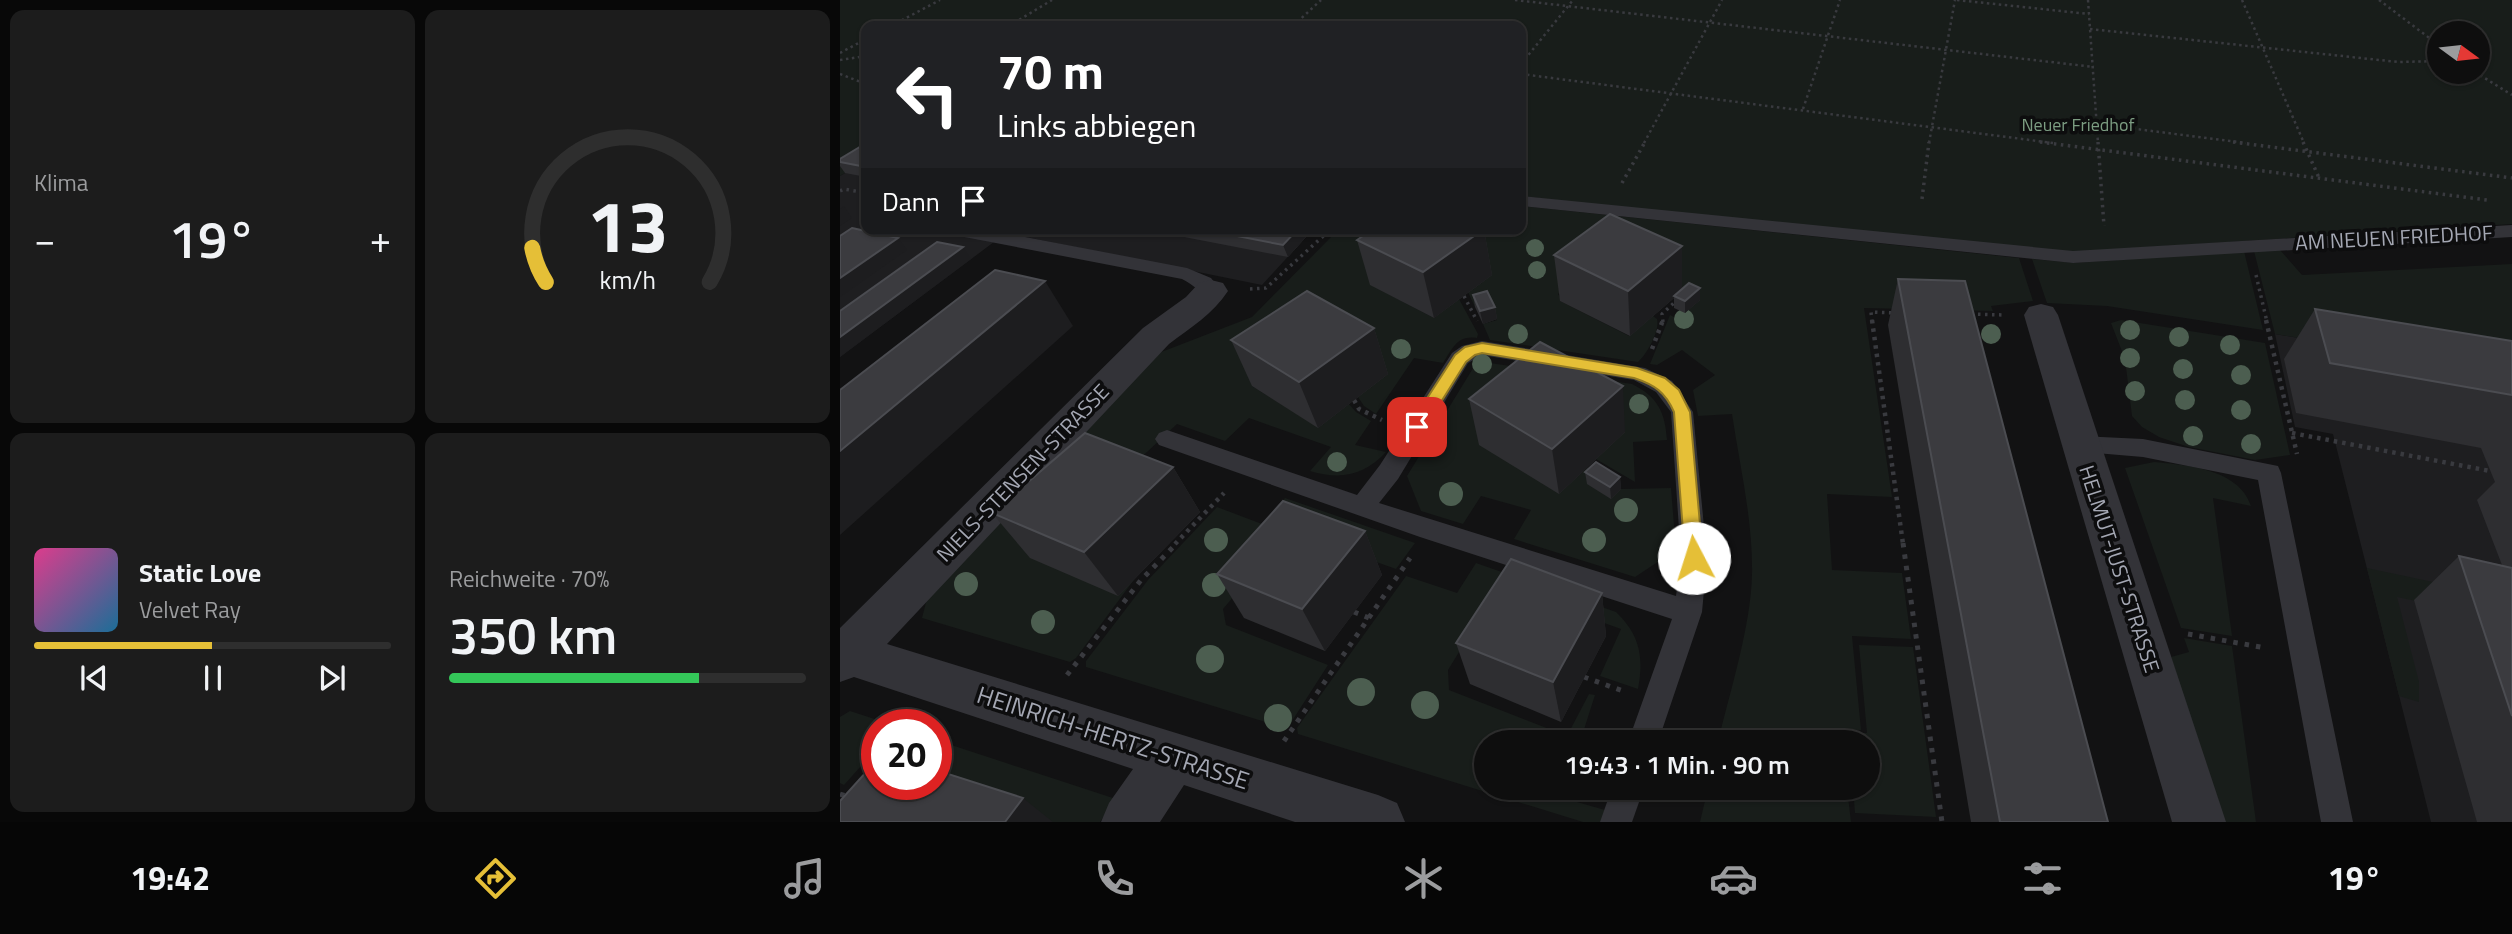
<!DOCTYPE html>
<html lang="de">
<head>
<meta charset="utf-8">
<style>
	body { margin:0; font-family:"Titillium Web",sans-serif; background:#1c1c1c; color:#f1f3f6; height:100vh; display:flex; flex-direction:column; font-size:26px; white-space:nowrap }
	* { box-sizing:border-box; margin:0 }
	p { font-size:23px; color:#9b9c9e }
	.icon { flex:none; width:38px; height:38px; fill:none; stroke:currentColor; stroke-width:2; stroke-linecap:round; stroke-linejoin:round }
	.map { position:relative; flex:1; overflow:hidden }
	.sheet { display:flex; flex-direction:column; gap:10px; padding:10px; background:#080808; width:840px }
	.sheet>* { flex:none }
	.hud { position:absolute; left:21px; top:21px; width:665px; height:214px; border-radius:14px; box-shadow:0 2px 5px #0004,0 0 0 2px #2e2e2e; background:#202124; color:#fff; overflow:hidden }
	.needle { width:46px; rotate:105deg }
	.fabs { position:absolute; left:1587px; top:21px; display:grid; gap:14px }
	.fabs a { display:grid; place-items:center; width:63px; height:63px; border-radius:50%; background:#0e0e0e; box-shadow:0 2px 5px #0004,0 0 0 2px #2e2e2e; font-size:35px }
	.speed { position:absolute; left:21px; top:709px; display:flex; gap:14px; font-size:35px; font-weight:700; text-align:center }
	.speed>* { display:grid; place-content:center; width:91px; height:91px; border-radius:50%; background:#0e0e0e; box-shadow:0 2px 5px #0004,0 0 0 2px #2e2e2e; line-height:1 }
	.speed .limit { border:10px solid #d22; background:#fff; color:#111 }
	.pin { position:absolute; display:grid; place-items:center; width:60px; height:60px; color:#fff; margin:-30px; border-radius:14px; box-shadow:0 4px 10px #0006 }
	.me { position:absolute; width:77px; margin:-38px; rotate:355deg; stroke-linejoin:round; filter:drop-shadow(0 0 5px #0008) }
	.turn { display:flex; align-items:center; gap:24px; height:147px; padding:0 21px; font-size:32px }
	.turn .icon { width:91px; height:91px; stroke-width:2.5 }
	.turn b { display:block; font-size:49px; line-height:60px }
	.then { display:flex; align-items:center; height:66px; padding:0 21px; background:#0003; gap:14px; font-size:26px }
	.big { font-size:52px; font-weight:600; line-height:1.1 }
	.sheet .tile { flex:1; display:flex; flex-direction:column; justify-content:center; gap:10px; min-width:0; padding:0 24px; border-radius:14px; background:#1c1c1c }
	.sheet .dial { align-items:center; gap:0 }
	.dial svg { height:182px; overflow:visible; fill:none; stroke:#2e2e2e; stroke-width:7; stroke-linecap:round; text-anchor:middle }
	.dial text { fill:#f1f3f6; stroke:none }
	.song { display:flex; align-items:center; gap:21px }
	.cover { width:84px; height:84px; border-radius:10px; background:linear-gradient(135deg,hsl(330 70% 55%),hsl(200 70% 35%)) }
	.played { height:7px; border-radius:4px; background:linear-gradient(90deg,#e5bf37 50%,#2e2e2e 50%) }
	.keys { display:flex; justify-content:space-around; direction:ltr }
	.heat { display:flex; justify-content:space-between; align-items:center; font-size:38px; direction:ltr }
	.charge { height:10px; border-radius:5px; background:linear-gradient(90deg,#34c759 70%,#2e2e2e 0) }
	.sheet .tiles { flex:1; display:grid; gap:10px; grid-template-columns:repeat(2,1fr) }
	.trip { position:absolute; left:634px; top:730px; width:406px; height:70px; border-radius:35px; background:#0e0e0e; box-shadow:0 2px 5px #0004,0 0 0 2px #2e2e2e; font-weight:600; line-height:70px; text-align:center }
	.tab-bar { display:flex; height:112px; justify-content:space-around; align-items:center; background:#060606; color:#9b9c9e }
	.tab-bar .icon { width:49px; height:49px }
	.tab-bar .on { color:#e5bf37 }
	.tab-bar b { font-size:32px; color:#f1f3f6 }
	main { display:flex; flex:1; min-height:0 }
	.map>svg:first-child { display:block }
</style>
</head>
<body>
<main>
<section class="sheet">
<div class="tiles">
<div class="tile"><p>Klima</p>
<div class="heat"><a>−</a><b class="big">19°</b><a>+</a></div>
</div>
<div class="tile dial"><svg viewBox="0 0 100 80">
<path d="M14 69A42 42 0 1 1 86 69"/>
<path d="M14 69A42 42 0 0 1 8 54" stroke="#e5bf37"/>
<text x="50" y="56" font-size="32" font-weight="700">13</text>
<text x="50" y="72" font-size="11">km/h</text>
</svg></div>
<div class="tile">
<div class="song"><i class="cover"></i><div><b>Static Love</b><p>Velvet Ray</p></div></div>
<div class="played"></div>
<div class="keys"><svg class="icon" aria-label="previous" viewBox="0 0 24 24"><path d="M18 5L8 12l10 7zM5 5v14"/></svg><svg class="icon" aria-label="pause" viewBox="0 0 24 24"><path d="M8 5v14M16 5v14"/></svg><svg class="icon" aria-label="next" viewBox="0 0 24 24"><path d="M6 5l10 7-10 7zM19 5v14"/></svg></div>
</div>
<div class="tile"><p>Reichweite · 70%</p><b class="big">350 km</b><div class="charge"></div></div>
</div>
</section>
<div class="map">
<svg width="1672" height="822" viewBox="0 0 1672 822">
	<rect width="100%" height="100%" fill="#121213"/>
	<g fill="#1e1e20">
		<path d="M26,160V229H425L466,237L422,285L166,233L0,357V176Z"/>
		<path d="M1435,334L1672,373V822H1591L1493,434L1455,427Z"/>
	</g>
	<g fill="#181d1a" fill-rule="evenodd">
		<path d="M0,0H1672V224L1231,252L802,210L681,196V26H26V160L0,176ZM1600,33H1638V72H1600Z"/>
		<path d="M681,206L1179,258L1193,301L1151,306L1153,311L1024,308L1052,497L987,494L992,570L1062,573L1071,639L1012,636L1021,730H1002L1003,742H878C890,691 911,626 912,574C913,521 900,467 892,414L858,416L853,390L875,375L842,350L817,365L810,364L830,315L838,319L859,300L760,260L718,294L721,299L720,301L789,336L813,316L817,319C820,331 807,354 798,362L650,340L643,324L657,320L649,304L635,307L628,292L652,274L532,276L531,285L594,318L619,299L638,334L637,338C617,335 613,348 603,363L574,358L536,414L524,406L518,397L412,386L478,427L509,404L516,412L531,421L515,445L546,452C524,476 500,480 470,471L491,447L409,418L385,441L337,424L278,479L296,577L236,658L230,662L82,618L89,591L311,356L412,317L499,229H681Z"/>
		<path d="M1440,250L1462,275L1672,264V373L1435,334L1414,251Z"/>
		<path d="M1404,251L1423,330L1267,306L1207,303L1192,259L1235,263Z"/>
		<path d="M1281,320L1425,343L1450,455L1415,460L1349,447L1319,437L1302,427L1292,416L1285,359L1271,323Z"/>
		<path d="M643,362L792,384C818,397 825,412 827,440L793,442L795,482L756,459L718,494L747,468L781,489L831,488L836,550L795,577L674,539L691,510L641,496L623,524L581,511L567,476L635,365Z"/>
		<path d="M1314,462C1347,465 1399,469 1411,506L1373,498L1392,636L1341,628L1285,468Z"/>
		<path d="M445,498L575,543L556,569L458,534L444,537L383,609L386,625L488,665L452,721L442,727L246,667V661L308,580L377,507L422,524Z"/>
		<path d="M636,563L776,612C800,635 804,657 798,689L760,676L781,629L669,589L654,595L608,670L609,690L727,736L749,694L755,695L740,742H646V788H726L723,798L765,810L761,822H743L458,734L457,728L566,576L617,593Z"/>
		<path d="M1527,568L1607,585L1615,609L1557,597L1579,682V702L1559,696Z"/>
		<path d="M1344,638L1392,646L1416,822H1383L1331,657L1349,652Z"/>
		<path d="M1019,645L1073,647L1096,817L1015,813L1013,788H1027V742H1009V733H1027Z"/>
		<path d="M10,711L50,724H37V748L4,785L0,783V717Z"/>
		<path d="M96,740L276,799L260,822H8L96,784Z"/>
		<path d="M868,788H1007L1011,822H860Z"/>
	</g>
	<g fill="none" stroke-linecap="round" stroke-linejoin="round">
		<g stroke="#393a3f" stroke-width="2.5" stroke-dasharray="2.5 3.5" stroke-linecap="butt">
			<path d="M675,0L1254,67"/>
			<path d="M1117,0L1249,14"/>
			<path d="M1248,0L1258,143"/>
			<path d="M1402,0L1464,143"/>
			<path d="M1539,0L1600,46"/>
			<path d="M51,26L100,0"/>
			<path d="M169,26L212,0"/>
			<path d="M453,26L481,0"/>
			<path d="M1250,29L1558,62L1600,61"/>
			<path d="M0,53L26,39"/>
			<path d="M0,60L26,56"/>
			<path d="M681,64L733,0"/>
			<path d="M1635,72L1672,95"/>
			<path d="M0,74L26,84"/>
			<path d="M681,74L1213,143"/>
			<path d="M963,109L1000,0"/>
			<path d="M1257,124L1406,143"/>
			<path d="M804,143L882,0"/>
			<path d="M1089,143L1115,0"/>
		</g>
		<g stroke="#393a3f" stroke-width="3.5" stroke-dasharray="2.5 4.5" stroke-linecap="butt">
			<path d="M1200,142L1647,200"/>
			<path d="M1258,142L1264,226"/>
			<path d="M1393,142L1672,178"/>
			<path d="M1463,142L1480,180"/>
			<path d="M782,183L805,142"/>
			<path d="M0,191L4,189L26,193"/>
			<path d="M1082,199L1089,142"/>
			<path d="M1416,275L1427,322"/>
			<path d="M410,289L426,288L491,229"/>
			<path d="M624,296L637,321"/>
			<path d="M1131,314L1164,315"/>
			<path d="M823,322L822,314L837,300"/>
			<path d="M1032,322L1031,312L1056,313"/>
		</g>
		<g stroke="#393a3f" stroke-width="4.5" stroke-dasharray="3.5 5" stroke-linecap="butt">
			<path d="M1032,320L1063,544"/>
			<path d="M1426,320L1457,454"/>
			<path d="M812,349L823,320"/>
			<path d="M514,400L519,409L542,420"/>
			<path d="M1452,433L1650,471"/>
			<path d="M335,544L384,493"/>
		</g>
		<g stroke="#393a3f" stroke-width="5" stroke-dasharray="4.5 7" stroke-linecap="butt">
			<path d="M1063,543L1102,822"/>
			<path d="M514,612L529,618"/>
			<path d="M1348,634L1426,648"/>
			<path d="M227,675L301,580L337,543"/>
			<path d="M744,677L783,691"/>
			<path d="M444,741L570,558"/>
			<path d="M0,794L9,797"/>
		</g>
		<g fill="#333338" fill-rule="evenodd">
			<path d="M681,196L1233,251L1672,225V237L1233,263L681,206Z"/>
			<path d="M105,229H144L347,268L371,278L381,291L378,295C364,299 355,285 342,279L114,235Z"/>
			<path d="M642,341L805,368L832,381L853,412L867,558L862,612L818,742H788L832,619L580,537L319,445L315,439L319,433L327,430L517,495L540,465L612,353L622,346ZM642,355L794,380L816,392L831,412L841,558L836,596L539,503L558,479L628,363Z"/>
			<path d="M1240,436L1303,439L1438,466L1441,473L1513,822H1481L1418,480L1303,457L1232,451L1228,445L1232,439Z"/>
			<path d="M772,788H804L792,822H760Z"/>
		</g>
		<g fill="#333338" fill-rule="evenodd">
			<path d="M371,280L383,283L388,291C373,314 350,328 329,344L47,644L538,795L557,803L565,822H455L344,785L320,822H261L269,803L293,769L14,677L0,682V628L303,328L346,297L359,283Z"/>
			<path d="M1201,304L1213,307L1218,315L1386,822H1332L1184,315L1189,307Z"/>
		</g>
	</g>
	<g fill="#4c5e50">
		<circle cx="695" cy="248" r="9"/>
		<circle cx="697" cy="270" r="9"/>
		<circle cx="844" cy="319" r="10"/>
		<circle cx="1290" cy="330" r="10"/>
		<circle cx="678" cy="334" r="10"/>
		<circle cx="1151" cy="334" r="10"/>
		<circle cx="1339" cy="337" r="10"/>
		<circle cx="1390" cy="345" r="10"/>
		<circle cx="561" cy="349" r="10"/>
		<circle cx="1290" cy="358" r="10"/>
		<circle cx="642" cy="364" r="10"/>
		<circle cx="1343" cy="369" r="10"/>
		<circle cx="1401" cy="375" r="10"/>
		<circle cx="1295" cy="391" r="10"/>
		<circle cx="1345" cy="400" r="10"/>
		<circle cx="799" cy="404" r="10"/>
		<circle cx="1401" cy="410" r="10"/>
		<circle cx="1353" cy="436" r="10"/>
		<circle cx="1411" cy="444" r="10"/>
		<circle cx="497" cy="462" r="10"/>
		<circle cx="611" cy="494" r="12"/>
		<circle cx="786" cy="510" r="12"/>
		<circle cx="376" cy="540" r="12"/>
		<circle cx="754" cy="540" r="12"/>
		<circle cx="126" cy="584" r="12"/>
		<circle cx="374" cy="585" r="12"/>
		<circle cx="203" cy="622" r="12"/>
		<circle cx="370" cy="659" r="14"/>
		<circle cx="521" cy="692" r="14"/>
		<circle cx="585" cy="705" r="14"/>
		<circle cx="438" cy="718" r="14"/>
	</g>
	<g fill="#2e2e31">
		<path d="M26,146V177L5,173L0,166V159Z"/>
		<path d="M303,229H464L466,237L448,257Z"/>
		<path d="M644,229L652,275L594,318L530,285L517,240Z"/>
		<path d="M842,246V289L860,288V300L845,313L834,308V298L790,336L720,301L714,255Z"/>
		<path d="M1058,279L1268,822H1131L1048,325Z"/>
		<path d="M633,295L655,307L657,319L643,324L635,307Z"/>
		<path d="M1475,309L1672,341V822H1637L1574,600L1619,556L1662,565L1637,500L1655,482L1641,448L1456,413L1444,359Z"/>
		<path d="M534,328L548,374L478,428L412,386L391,340Z"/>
		<path d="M629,399L785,432L719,494L639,445Z"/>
		<path d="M333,467L360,512L278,596L190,558L152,513Z"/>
		<path d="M745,472L780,477L781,489L771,499L747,484Z"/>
		<path d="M525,531L542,575L485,651L404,618L377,574Z"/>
		<path d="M762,593L766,636L721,722L630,684L616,643Z"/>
	</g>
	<g fill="#1d1d1f">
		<path d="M4,206L12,218L0,226V209Z"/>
		<path d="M458,229H464L466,237L448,257L443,245Z"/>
		<path d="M644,229L652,275L594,318L583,272Z"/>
		<path d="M58,238L67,250L0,297V278Z"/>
		<path d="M842,246V291L834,296V298L790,336L788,291Z"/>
		<path d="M123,247L131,259L0,357V337Z"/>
		<path d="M205,281L233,326L0,535V451Z"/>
		<path d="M860,288V300L845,313V301Z"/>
		<path d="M655,307L657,319L643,324L640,311Z"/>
		<path d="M534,328L548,374L478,428L459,382Z"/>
		<path d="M783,386L785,432L719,494L712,449Z"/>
		<path d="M333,467L360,512L278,596L244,552Z"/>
		<path d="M780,477L781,489L771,499L770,487Z"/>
		<path d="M525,531L542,575L485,651L462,609Z"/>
		<path d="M762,593L766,636L721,722L713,682Z"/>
		<path d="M183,798L213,822H165Z"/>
	</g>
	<g fill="#3b3b3f" stroke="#4b4c51" stroke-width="2">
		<path d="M23,145L26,146V167L0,162V159Z"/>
		<path d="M770,214L842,246L788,291L714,255Z"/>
		<path d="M12,228L58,238L0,278V236Z"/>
		<path d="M361,229H458L443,245Z"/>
		<path d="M533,229H644L583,272L517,240Z"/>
		<path d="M97,242L123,247L0,337V311Z"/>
		<path d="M155,270L205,281L0,451V390Z"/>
		<path d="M1058,279L1125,281L1268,822H1160Z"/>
		<path d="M849,283L860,288L845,301L834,296Z"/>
		<path d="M467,291L534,328L459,382L391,340Z"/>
		<path d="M647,291L655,307L640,311L633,295Z"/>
		<path d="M1475,309L1672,341V395L1490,363Z"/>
		<path d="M700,342L783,386L712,449L629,399Z"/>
		<path d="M245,433L333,467L244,552L152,513Z"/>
		<path d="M756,462L780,477L770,487L745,472Z"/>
		<path d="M443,501L525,531L462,609L377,574Z"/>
		<path d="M1619,556L1672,568V716Z"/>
		<path d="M671,559L762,593L713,682L616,643Z"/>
		<path d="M37,760V784H96V770L183,798L165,822H0V801Z"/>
	</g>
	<path fill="#e5bf37" stroke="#957c24" stroke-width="2" d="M642,343L797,368L825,378L839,390L850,412L863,558L861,563L854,565L848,563L845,558L834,412C825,392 815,385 794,378L642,353L635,355L626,362L583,431H571L569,427L571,423L615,355L625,347Z"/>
	<g text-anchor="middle" stroke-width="7" stroke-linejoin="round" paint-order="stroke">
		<g font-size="18" fill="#7c9d82" stroke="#0d0d0e">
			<text x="1238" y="131">Neuer Friedhof</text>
		</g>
		<g font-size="21" fill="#a4a7b3" stroke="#0d0d0e">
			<text transform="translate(1554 238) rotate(-3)" y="7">AM NEUEN FRIEDHOF</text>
			<text transform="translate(183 473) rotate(-46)" y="7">NIELS-STENSEN-STRASSE</text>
			<text transform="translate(1279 569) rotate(72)" y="7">HELMUT-JUST-STRASSE</text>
		</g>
		<g font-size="24" fill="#a4a7b3" stroke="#0d0d0e">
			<text transform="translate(273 738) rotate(18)" y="8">HEINRICH-HERTZ-STRASSE</text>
		</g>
	</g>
</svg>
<div class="fabs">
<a><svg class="needle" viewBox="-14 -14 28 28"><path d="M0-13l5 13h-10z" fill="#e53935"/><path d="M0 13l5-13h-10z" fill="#9b9c9e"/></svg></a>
</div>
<div class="speed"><div class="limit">20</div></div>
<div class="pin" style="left:577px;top:427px;background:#d93025"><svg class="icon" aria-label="arrive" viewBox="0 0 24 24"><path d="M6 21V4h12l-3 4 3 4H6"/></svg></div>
<svg class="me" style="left:854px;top:558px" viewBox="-20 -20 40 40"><circle r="19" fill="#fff"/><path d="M0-13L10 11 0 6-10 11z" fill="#e5bf37"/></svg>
<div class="trip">19:43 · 1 Min. · 90 m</div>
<div class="hud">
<div class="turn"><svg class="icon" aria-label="left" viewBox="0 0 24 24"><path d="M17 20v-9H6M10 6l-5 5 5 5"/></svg><div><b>70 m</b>Links abbiegen</div></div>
<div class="then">Dann<svg class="icon" aria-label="arrive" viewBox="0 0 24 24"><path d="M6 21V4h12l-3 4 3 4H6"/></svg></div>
</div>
</div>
</main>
<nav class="tab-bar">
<b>19:42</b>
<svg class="icon on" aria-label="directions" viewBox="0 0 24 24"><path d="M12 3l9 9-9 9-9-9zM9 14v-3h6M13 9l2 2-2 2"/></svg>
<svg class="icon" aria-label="music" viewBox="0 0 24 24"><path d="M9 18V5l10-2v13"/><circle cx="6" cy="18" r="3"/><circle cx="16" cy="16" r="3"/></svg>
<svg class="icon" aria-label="phone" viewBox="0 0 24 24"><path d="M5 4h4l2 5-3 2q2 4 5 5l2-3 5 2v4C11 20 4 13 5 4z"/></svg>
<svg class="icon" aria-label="climate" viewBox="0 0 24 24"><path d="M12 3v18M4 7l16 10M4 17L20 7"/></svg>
<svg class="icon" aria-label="car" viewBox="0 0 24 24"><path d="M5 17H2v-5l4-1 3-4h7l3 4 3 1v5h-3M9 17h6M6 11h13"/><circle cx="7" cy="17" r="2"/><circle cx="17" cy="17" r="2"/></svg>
<svg class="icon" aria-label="filters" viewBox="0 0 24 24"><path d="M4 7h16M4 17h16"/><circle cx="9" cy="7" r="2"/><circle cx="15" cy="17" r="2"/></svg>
<b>19°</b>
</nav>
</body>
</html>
